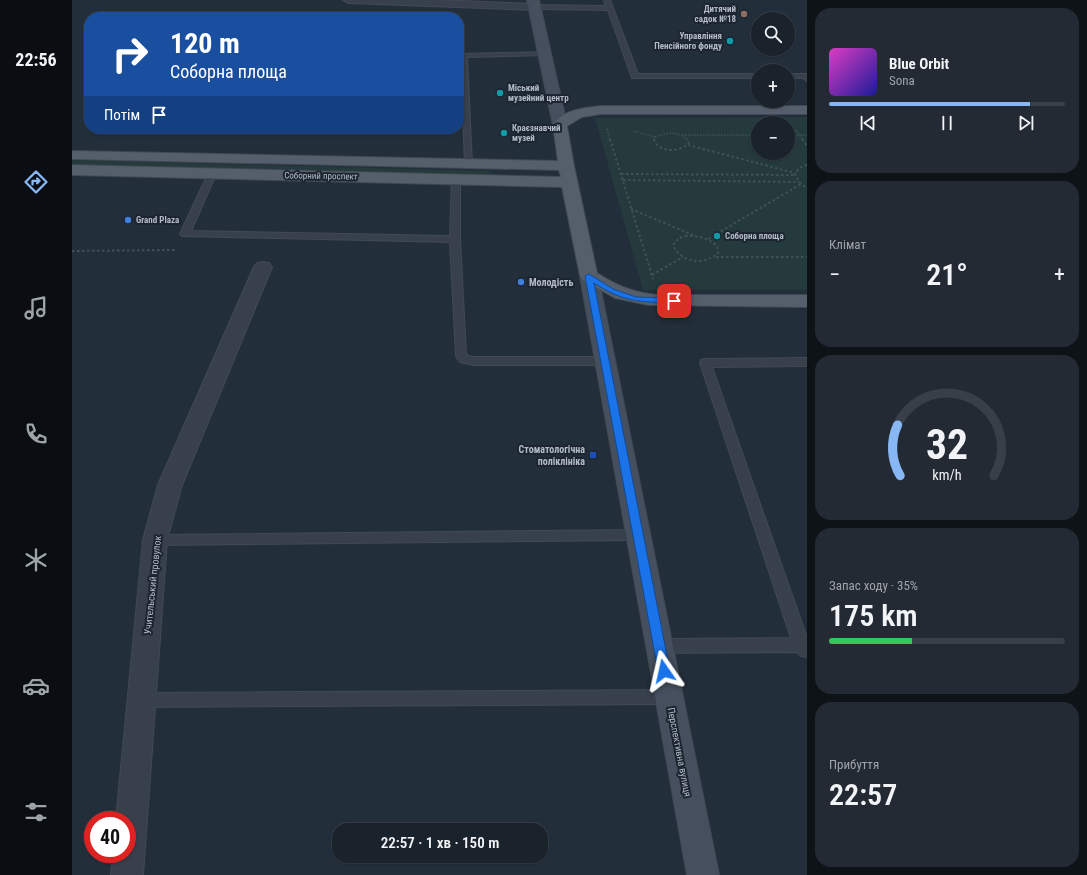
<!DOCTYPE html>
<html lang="uk">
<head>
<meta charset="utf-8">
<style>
	body { margin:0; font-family:"Roboto Condensed",sans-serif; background:#232a34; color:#f1f3f6; height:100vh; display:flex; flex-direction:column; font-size:15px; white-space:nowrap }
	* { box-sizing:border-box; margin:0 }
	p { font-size:13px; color:#9fa4a9 }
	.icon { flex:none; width:22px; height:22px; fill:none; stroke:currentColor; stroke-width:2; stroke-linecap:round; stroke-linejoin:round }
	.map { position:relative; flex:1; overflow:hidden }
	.sheet { display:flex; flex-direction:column; gap:8px; padding:8px; background:#0e1318; width:280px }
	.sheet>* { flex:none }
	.banner { position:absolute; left:12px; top:12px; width:380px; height:122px; border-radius:16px; box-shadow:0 1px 3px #0004,0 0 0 1px #383f48; background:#1a4fa0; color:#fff; overflow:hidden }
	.controls { position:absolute; left:679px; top:12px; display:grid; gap:8px }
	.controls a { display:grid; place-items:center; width:44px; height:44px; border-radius:50%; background:#1a222c; box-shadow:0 1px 3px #0004,0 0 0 1px #383f48; font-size:20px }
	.speed { position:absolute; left:12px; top:811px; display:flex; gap:8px; font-size:20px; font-weight:700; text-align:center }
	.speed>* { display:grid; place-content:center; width:52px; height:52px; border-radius:50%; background:#1a222c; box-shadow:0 1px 3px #0004,0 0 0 1px #383f48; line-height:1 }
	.speed .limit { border:6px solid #d22; background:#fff; color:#111 }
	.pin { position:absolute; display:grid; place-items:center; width:34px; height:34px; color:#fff; margin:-17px; border-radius:8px; box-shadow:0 2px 6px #0006 }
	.me { position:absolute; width:44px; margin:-22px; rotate:349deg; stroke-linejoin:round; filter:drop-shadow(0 0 3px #0008) }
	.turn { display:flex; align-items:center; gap:14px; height:84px; padding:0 20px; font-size:18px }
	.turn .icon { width:52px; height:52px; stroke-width:2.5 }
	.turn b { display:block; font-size:28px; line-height:34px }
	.then { display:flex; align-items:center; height:38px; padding:0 20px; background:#0003; gap:8px; font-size:15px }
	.big { font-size:30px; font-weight:600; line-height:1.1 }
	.sheet .tile { flex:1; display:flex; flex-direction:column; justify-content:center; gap:6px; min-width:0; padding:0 14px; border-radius:16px; background:#232a34 }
	.sheet .dial { align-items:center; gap:0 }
	.dial svg { height:104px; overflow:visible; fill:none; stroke:#383f48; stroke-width:7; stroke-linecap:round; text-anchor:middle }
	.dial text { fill:#f1f3f6; stroke:none }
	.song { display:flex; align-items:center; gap:12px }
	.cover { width:48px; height:48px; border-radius:6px; background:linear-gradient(135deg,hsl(310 70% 55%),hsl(240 70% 35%)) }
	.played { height:4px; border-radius:2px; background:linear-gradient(90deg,#88b7f5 85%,#383f48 85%) }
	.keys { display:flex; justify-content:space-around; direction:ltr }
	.heat { display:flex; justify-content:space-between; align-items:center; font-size:22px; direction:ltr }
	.charge { height:6px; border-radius:3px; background:linear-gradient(90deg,#34c759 35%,#383f48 0) }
	.trip { position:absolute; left:260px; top:823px; width:216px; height:40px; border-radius:16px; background:#1a222c; box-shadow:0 1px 3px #0004,0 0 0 1px #383f48; font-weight:600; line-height:40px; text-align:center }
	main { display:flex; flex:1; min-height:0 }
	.tab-bar { display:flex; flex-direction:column; width:72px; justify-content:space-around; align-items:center; background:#0a0e12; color:#9fa4a9 }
	.tab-bar .icon { width:28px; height:28px }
	.tab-bar .selected { color:#88b7f5 }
	.tab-bar b { font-size:18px; color:#f1f3f6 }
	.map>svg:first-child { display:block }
</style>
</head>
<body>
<main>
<nav class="tab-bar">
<b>22:56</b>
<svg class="icon selected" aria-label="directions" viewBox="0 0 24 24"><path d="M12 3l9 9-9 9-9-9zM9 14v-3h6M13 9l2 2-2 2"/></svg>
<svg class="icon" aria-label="music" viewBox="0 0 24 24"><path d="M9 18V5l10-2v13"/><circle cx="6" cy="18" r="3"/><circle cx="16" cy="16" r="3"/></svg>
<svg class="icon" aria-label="phone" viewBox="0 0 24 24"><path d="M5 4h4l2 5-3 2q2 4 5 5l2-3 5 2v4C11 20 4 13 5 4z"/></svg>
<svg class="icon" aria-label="climate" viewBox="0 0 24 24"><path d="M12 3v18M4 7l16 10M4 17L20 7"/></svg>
<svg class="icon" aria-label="car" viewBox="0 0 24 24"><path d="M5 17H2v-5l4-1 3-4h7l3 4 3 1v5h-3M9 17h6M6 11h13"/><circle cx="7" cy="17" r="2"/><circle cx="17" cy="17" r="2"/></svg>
<svg class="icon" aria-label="filters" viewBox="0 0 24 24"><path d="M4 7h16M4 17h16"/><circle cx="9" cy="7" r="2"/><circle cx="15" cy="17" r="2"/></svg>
</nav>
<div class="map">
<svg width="735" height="875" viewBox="0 0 735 875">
	<rect width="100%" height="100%" fill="#232e3b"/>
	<g fill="#253a3c" fill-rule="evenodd">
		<path d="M735,117V290H571L523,118ZM686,123H716V153H686Z"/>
		<path d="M0,160L415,171L420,172L419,175L416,176L0,167Z"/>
	</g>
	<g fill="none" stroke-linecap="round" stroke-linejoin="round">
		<defs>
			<g id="lane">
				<path d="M532,0H538L566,74H686V78H560L536,10L463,9L460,7L463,5L534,6Z"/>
				<path d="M473,52L476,54L475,55L395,57L400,164L396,166H393L389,54Z"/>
				<path d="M716,74H735V81L731,78H716Z"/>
				<path d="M140,171L144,174L119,231L378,236L380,179L384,176L387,177L388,179V239L394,355L401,357H532L536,358L537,361L536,364L532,365H401L388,362L384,356L378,242L110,236L108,234L136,174Z"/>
				<path d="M735,358V366L640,367L735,638V657L729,656L725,652L587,653L582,651L580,646L582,641L587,639L719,638L628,363L629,360L633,359Z"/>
				<path d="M566,530L571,531L573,535L571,539L566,540L83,545L78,544L76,540L78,536L83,535Z"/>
				<path d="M597,690L602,692L605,697L602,702L597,704L69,707L63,705L61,700L63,695L69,693Z"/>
			</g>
			<g id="street">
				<path d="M271,0H366L463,4L467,5L469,7L467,9L463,10L277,3Z"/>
				<path d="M191,262L197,263L200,267L110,485L95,540L71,875H39L41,854H55V820H44L71,540L86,485L182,267L185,263Z"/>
			</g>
			<g id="secondary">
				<path d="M455,0H467L495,125L493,128L488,129L483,128L481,125Z"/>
				<path d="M517,271L523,272L526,276L647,875H615L508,276L511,272Z"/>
			</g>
			<path id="primary" d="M529,106H735V114H529L510,117L495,126L502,166L525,273C545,286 563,293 587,295H735V307L576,305L543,298L511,280L508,276L490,187L0,175V165L489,177L487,170L0,159V151L486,161L481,125C492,109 512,108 529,106Z"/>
		</defs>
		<use href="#lane" stroke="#404954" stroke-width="2"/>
		<use href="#street" stroke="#404954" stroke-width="2"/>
		<use href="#secondary" stroke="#404954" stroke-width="2"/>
		<use href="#primary" stroke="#404954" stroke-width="2"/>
		<g stroke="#3e5354" stroke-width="1.5" stroke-dasharray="1.5 1.5" stroke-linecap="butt">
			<path d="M535,129L538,140"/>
			<path d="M724,130L731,140"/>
			<path d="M562,131L583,137"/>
			<path d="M610,135H686"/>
			<path d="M716,135H735"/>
			<path d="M582,140L583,137C594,133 606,130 615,140"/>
		</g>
		<g stroke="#3e5354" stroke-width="2" stroke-dasharray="2.5 2.5" stroke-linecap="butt">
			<path d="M538,139L581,279"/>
			<path d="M582,139C585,153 610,153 617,142L614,139"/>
			<path d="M730,139L735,146"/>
			<path d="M616,145L723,173"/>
			<path d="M735,165L727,168L723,175L727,182L735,188"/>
			<path d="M549,174L723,175"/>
			<path d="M551,180L727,182"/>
			<path d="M559,209L621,235"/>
			<path d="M613,236C625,235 636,238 645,246L646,253C632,266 609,263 601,245L607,238Z"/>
			<path d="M636,239L729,184"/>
			<path d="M0,251L104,250"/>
			<path d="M644,257H735"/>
			<path d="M580,275L611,257"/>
		</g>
		<use href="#lane" fill="#37404b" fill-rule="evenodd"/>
		<use href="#street" fill="#37404b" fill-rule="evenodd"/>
		<use href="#secondary" fill="#454f5e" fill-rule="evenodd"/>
		<use href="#primary" fill="#555f6b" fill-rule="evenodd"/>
	</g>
	<path fill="#1a73e8" stroke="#114b97" d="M517,274L541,289L564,297L602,298L605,301L602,303C568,302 551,302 522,283L598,671L596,675L592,676L588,675L586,671L513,276Z"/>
	<circle fill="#8d6e63" stroke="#1c2530" stroke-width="1.5" cx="672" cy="14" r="4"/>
	<g fill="#0f9aa8" stroke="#1c2530" stroke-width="1.5">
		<circle cx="658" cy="41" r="4"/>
		<circle cx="428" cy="93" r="4"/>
		<circle cx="432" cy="133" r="4"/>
		<circle cx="645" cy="236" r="4"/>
	</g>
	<g fill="#3f7fe0" stroke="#1c2530" stroke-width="1.5">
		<circle cx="56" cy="220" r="4"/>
		<circle cx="449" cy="282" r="4"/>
	</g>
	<rect fill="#1a4fb4" stroke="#1c2530" stroke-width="1.5" x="517" y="451" width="8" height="8" rx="2"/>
	<g text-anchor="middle" stroke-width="4" stroke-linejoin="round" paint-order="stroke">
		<g font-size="9" font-weight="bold" fill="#b2bbc7" stroke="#1c2530" text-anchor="start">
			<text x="664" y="12" text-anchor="end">Дитячий<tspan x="664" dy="10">садок №18</tspan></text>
			<text x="650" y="39" text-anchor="end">Управління<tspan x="650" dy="10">Пенсійного фонду</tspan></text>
			<text x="436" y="91">Міський<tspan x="436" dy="10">музейний центр</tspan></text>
			<text x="440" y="131">Краєзнавчий<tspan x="440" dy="10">музей</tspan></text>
			<text x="64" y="223">Grand Plaza</text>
			<text x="653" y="239">Соборна площа</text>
		</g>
		<g font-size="9" fill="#b2bbc7" stroke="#1c2530">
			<text transform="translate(249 176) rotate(1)" y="3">Соборний проспект</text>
		</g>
		<g font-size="10" font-weight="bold" fill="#b2bbc7" stroke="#1c2530" text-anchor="start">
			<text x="457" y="286">Молодість</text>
			<text x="513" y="453" text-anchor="end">Стоматологічна<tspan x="513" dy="12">поліклініка</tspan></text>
		</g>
		<g font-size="10" fill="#b2bbc7" stroke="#1c2530">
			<text transform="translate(80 585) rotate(-84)" y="4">Учительський провулок</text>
			<text transform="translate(608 752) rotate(79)" y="4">Перспективна вулиця</text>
		</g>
	</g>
</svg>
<div class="controls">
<a><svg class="icon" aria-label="search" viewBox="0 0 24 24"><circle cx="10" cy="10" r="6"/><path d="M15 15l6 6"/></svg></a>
<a>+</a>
<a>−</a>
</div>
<div class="speed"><div class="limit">40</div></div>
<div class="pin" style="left:602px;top:301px;background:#d93025"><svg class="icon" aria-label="arrive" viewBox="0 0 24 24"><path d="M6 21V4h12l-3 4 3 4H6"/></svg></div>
<svg class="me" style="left:592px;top:671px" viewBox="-20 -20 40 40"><path d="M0-17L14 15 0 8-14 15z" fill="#1a73e8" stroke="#fff" stroke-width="4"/></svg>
<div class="trip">22:57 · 1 хв · 150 m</div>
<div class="banner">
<div class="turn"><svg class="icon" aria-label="right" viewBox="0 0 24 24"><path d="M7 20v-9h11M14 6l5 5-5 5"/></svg><div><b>120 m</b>Соборна площа</div></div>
<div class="then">Потім<svg class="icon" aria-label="arrive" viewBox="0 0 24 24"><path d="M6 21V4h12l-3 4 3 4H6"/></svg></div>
</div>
</div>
<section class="sheet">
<div class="tile">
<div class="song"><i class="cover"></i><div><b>Blue Orbit</b><p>Sona</p></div></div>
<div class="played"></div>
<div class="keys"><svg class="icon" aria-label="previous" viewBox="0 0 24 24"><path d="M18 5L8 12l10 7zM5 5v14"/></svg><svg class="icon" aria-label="pause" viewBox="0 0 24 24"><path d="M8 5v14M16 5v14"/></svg><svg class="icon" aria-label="next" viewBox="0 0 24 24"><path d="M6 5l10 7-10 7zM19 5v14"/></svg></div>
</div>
<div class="tile"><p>Клімат</p>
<div class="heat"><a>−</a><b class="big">21°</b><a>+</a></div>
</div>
<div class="tile dial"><svg viewBox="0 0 100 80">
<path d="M14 69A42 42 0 1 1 86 69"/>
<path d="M14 69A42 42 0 0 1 12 30" stroke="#88b7f5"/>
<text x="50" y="56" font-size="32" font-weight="700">32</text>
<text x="50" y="72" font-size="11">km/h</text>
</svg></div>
<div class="tile"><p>Запас ходу · 35%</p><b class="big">175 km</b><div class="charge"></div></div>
<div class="tile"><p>Прибуття</p><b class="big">22:57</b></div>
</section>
</main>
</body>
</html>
